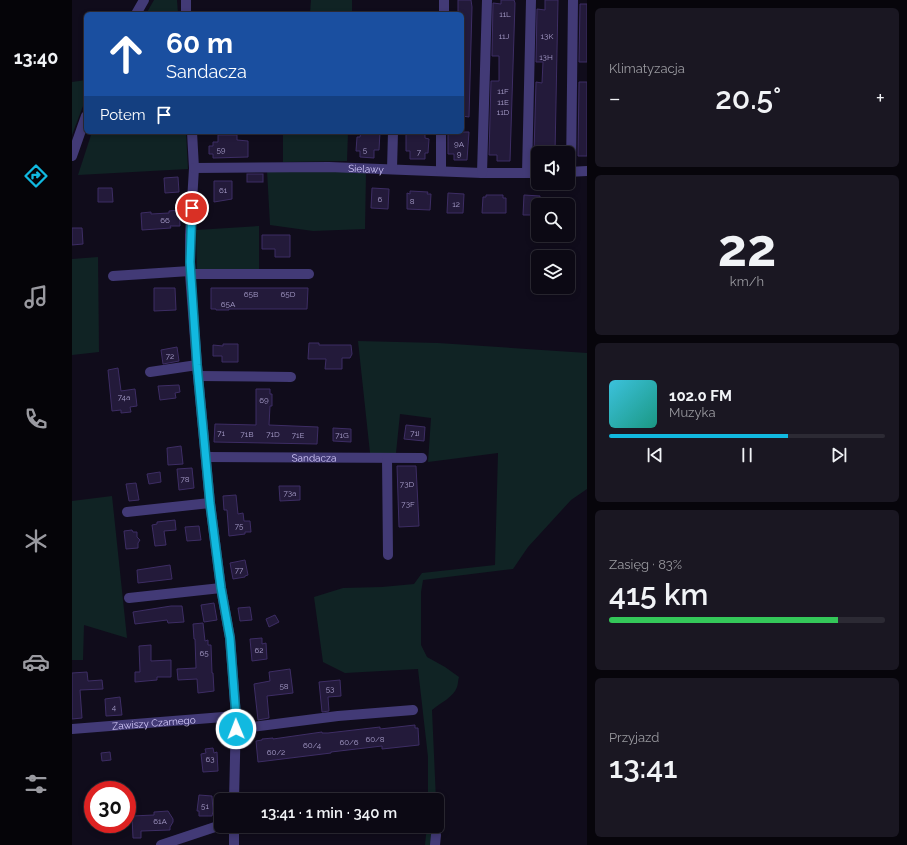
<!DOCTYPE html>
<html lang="pl">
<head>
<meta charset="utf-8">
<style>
	body { margin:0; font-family:Raleway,sans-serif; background:#1a1722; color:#f1f3f6; height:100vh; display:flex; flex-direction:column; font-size:15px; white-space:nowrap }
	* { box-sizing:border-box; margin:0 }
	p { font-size:13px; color:#9a9aa0 }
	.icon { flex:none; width:22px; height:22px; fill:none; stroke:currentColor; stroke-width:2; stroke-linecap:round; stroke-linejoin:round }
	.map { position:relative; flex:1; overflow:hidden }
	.details { display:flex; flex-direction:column; gap:8px; padding:8px; background:#07050b; width:320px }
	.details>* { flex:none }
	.hud { position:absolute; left:12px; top:12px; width:380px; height:122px; border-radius:6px; box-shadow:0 2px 6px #0003,0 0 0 1px #2c2a34; background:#1a4fa0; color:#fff; overflow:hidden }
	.fabs { position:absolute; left:459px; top:146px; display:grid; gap:8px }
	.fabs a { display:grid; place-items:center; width:44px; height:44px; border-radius:6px; background:#0c0914; box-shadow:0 2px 6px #0003,0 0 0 1px #2c2a34; font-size:20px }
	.speed { position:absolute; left:12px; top:781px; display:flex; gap:8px; font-size:20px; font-weight:700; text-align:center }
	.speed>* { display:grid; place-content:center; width:52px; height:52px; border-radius:50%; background:#0c0914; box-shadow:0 2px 6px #0003,0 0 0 1px #2c2a34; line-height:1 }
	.speed .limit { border:6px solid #d22; background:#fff; color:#111 }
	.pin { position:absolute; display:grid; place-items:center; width:34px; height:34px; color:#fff; margin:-17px; border:2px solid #fff; border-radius:50%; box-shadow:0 1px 4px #0007 }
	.me { position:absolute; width:44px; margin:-22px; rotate:359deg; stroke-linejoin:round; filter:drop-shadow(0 0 3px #0008) }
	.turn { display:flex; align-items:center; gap:14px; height:84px; padding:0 16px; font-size:18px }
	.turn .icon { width:52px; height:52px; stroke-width:2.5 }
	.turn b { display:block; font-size:28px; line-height:34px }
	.then { display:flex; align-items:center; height:38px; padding:0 16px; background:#0003; gap:8px; font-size:15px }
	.big { font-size:30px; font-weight:600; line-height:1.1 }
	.details .tile { flex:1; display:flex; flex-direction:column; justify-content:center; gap:6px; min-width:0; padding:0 14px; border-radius:6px; background:#1a1722 }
	.details .dial { align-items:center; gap:0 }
	.dial b { font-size:52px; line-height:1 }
	.song { display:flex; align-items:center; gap:12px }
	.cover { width:48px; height:48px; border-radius:6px; background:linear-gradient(135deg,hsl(190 70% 55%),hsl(170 70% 35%)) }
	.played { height:4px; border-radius:2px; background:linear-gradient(90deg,#11b9e0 65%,#2c2a34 65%) }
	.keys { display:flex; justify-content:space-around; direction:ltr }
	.heat { display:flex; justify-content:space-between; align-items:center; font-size:22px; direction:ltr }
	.charge { height:6px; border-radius:3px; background:linear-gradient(90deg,#34c759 83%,#2c2a34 0) }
	.trip { position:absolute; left:142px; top:793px; width:230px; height:40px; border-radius:6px; background:#0c0914; box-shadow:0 2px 6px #0003,0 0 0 1px #2c2a34; font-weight:600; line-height:40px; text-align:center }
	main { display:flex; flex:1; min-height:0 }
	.tab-bar { display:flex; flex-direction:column; width:72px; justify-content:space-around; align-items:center; background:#050408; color:#9a9aa0 }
	.tab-bar .icon { width:28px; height:28px }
	.tab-bar .current { color:#11b9e0 }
	.tab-bar b { font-size:18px; color:#f1f3f6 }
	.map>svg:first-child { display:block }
</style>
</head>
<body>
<main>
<nav class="tab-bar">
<b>13:40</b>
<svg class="icon current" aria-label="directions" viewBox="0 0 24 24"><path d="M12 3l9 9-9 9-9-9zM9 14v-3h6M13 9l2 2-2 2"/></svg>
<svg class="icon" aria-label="music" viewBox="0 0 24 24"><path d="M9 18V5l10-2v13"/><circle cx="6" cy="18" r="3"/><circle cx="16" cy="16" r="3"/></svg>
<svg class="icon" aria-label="phone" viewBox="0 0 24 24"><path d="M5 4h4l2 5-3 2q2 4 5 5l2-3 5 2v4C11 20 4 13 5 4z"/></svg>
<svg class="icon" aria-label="climate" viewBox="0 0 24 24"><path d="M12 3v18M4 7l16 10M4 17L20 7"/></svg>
<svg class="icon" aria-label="car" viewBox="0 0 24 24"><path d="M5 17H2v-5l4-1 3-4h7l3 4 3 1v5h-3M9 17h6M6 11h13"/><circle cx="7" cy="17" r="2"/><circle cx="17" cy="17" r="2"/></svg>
<svg class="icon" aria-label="filters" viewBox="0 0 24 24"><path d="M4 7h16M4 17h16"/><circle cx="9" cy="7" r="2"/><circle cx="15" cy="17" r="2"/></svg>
</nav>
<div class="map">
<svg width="515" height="845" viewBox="0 0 515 845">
	<rect width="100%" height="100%" fill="#100c1b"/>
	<g fill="#102324">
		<path d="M82,0H105L106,14H74Z"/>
		<path d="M239,0H280V14H238Z"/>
		<path d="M14,80V98L0,135V82Z"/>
		<path d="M20,132H114L116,169L6,175Z"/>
		<path d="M211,132H276L275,161L211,162Z"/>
		<path d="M195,170L294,171L293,229L241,231L198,225Z"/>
		<path d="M187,226V269L125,270L124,230Z"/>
		<path d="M26,257L27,352L0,355V259Z"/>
		<path d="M286,341L366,343L515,353V489L499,500L456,547L441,569L351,580L349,592V645L355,657L373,667L387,677C386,680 386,685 385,687C382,697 368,703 360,710L364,800H356V757L346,669L273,673L251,662L242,597L271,588L310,587L342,584L350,573L423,565L426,453L356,462L359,418L328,414L324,453H298Z"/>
		<path d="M40,496L55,638L12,625L11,660H0V501Z"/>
		<path d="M355,826H363L359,845H353Z"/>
	</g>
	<g fill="#231a3a" stroke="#3d2d64">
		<path d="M386,0H399L400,7L397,117L390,116V14H386Z"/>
		<path d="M429,0H442L443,3L438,161H425V155H417L419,81H427V56H420L421,3L429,4Z"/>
		<path d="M473,0H486L483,153H462L464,82L470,83L471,62H464L465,9L473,10Z"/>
		<path d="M508,4H515V62H507Z"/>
		<path d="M507,82H515V156H506Z"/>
		<path d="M289,132H308L307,150H302V158L288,157V151H284L285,137H288Z"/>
		<path d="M334,132H353V138L357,139L356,153H353V159H338V151H334Z"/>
		<path d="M376,132H397L395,160H382V154H376Z"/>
		<path d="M146,135H165V140L176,141V157L141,158V154H137V146H141V142H146Z"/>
		<rect x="175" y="174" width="16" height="8"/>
		<path d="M106,177L107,192L93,193L92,178Z"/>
		<path d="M142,181H160V199L142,202Z"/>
		<path d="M26,188H40L41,202H26Z"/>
		<path d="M300,188L317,189L316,209L299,208Z"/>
		<path d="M338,191L356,192L355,194H359L358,210L335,209V193L338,194Z"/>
		<path d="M376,193L392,194L391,213H375Z"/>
		<path d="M414,195H431V198H434V213H410L411,197H414Z"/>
		<path d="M452,195L468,196L466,215H451Z"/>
		<path d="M107,210L108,226H98L99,228L70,230L69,213L79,212V214L97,213V211Z"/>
		<path d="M0,228H10L11,244L0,245Z"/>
		<path d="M190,235H218V257H203V249H190Z"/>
		<path d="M82,288H103L104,310L82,311Z"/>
		<path d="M139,288H236L235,309H157V310H144V309H139Z"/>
		<path d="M237,343H247V345H279L280,354L278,358H270V369H253L254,359H236Z"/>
		<path d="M151,344H166V362H150V356H141V345L151,346Z"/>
		<path d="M105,347L107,361L91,364L89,350Z"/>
		<path d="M46,368L49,391L63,389L65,406L58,407L59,412L49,413V410L40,411L36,370Z"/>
		<path d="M107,385L108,392L103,393L104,398L88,400L86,386Z"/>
		<path d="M184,389H198V394H200V406H198L197,425L246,427L245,444L142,442L143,424L184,425Z"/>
		<path d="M334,425L353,427L352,441L332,439Z"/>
		<path d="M261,428L279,429V442L261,441Z"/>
		<path d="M109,446L111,464L96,465L95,448Z"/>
		<path d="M325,466H344L347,526L327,527Z"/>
		<path d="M120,468L122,488L107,490L105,469Z"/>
		<path d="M88,472L89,482L77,484L75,474Z"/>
		<path d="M64,483L67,500L57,501L54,484Z"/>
		<path d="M207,486H228V500L208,501Z"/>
		<path d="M164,495L166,514L171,513L172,521H178L179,532H173V534L157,536L155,510H152L151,496Z"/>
		<path d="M103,520L104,530L92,531L94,545L83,546L80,525L85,524V522Z"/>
		<path d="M127,526L129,540L115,541L113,527Z"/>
		<path d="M60,530L61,532H65V537L68,540L66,543V548L54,549L52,531Z"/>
		<path d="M173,560L176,575L173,576V577L161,579L158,563Z"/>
		<path d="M98,565L100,579L66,583L65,570Z"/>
		<path d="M142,603L145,620L132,622L129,605Z"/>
		<path d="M99,606H110L112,622L96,623L95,620L63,624L61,612Z"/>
		<path d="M178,607L180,620L168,621L166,608Z"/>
		<path d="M203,615L207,622L197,627L194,619Z"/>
		<path d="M131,623L133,641L136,640V645H139L140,673H141L142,691L126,693L125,679L106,680L105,669L124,668L123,639H122L121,624Z"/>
		<path d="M190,638V644L194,643L195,659L180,661L178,639Z"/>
		<path d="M79,645V661L99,660V677H85V680L63,682V672H68L67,646Z"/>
		<path d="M218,669L221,693L195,696L197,718L186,720L182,684L198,681L197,672Z"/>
		<path d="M15,672L16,681L30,680L31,689L8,690L10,718L0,719V673Z"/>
		<path d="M268,680L269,696L256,697L257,711L250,712L247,682Z"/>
		<path d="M48,697L50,715L34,716L33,699Z"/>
		<path d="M343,725V728H346L347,745L310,749V746L259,752V753L186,762L184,741L190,740V739L201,738V739L250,732V733H256L308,727V729Z"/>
		<path d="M141,748L142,753L145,752L146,771L131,772L129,754L134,753L133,749Z"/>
		<path d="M38,752L39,760L30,761L29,753Z"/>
		<path d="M127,795L140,796L141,811L140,816H127V811H125Z"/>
		<path d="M96,811L101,819V822L98,827V830L69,831V838H61L60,816L82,815V812Z"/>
	</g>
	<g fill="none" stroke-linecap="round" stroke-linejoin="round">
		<g stroke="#423a76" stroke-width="10">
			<path d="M114,0V14"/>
			<path d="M64,14L72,0"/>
			<path d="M372,14V0"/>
			<path d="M120,132L122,168L118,235V274L125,365L138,503L149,588L158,638L164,716L162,800"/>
			<path d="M0,156L14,116"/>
			<path id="s1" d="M122,168L257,167L410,173H466"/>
			<path d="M320,169L321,132"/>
			<path d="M369,171V132"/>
			<path d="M496,172L515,171"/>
			<path d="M499,172L501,0"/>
			<path d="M410,173L415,0"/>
			<path d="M455,173L459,0"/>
			<path d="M118,274H237"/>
			<path d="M41,276L118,271"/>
			<path d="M78,372L125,365"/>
			<path d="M126,376L219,377"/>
			<path id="s2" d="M134,457L350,458"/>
			<path d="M315,458L316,555"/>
			<path d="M55,512L138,503"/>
			<path d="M57,598L149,588"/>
			<path id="s3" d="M0,729L164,716"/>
			<path d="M164,729L266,716L341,710"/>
			<path d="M89,845L149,825"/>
			<path d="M162,845V826"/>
			<path d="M363,845L364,835"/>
		</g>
	</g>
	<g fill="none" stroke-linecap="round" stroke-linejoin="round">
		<defs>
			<path id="route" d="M120,208L118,262L125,365L138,503L149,588L158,638L164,716V729"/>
		</defs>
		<use href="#route" stroke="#0b7892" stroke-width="10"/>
		<use href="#route" stroke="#11b9e0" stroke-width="7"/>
	</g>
	<g text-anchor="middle" stroke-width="4" stroke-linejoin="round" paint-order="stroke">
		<g font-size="8" fill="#a89ecb">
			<text x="433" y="17">11L</text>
			<text x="432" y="39">11J</text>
			<text x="475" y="39">13K</text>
			<text x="474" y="60">13H</text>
			<text x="431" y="94">11F</text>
			<text x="431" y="105">11E</text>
			<text x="431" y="115">11D</text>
			<text x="387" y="147">9A</text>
			<text x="149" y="153">59</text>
			<text x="293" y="153">5</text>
			<text x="347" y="155">7</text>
			<text x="387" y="157">9</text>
			<text x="151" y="193">61</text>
			<text x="308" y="202">6</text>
			<text x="340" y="204">8</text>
			<text x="384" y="207">12</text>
			<text x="93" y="223">66</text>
			<text x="179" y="297">65B</text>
			<text x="216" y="297">65D</text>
			<text x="156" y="307">65A</text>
			<text x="98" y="359">72</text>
			<text x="52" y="400">74a</text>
			<text x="192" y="403">69</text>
			<text x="149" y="436">71</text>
			<text x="343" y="436">71I</text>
			<text x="175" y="437">71B</text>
			<text x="201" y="437">71D</text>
			<text x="226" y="438">71E</text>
			<text x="270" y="438">71G</text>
			<text x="113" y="482">78</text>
			<text x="335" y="487">73D</text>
			<text x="218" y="496">73a</text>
			<text x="336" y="507">73F</text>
			<text x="167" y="529">75</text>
			<text x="167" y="573">77</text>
			<text x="187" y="653">62</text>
			<text x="132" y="656">65</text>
			<text x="212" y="689">58</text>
			<text x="258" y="692">53</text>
			<text x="42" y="710">4</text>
			<text x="303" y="742">60/8</text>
			<text x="277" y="745">60/6</text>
			<text x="240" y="748">60/4</text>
			<text x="204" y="755">60/2</text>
			<text x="138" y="762">63</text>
			<text x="133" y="809">51</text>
			<text x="88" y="824">61A</text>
		</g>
		<g font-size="10" fill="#d4cafb" stroke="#100c1b">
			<text dy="4" stroke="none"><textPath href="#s1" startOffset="172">Sielawy</textPath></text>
			<text dy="4" stroke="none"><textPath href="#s2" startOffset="108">Sandacza</textPath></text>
			<text dy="4" stroke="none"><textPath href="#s3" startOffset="82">Zawiszy Czarnego</textPath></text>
		</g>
	</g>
</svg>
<div class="fabs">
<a><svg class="icon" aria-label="sound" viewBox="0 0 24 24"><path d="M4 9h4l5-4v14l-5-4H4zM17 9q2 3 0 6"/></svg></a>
<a><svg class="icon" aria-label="search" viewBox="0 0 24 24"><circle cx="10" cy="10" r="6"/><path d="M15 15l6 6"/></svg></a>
<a><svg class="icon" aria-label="layers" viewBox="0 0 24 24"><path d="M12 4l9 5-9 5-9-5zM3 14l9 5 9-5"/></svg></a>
</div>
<div class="speed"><div class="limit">30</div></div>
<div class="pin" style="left:120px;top:208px;background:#d93025"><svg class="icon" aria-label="arrive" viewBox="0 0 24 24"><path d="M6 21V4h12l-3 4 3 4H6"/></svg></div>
<svg class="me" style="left:164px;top:729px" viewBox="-20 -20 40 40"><circle r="17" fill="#11b9e0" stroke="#fff" stroke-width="3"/><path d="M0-11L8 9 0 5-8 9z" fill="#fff"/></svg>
<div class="trip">13:41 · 1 min · 340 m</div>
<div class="hud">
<div class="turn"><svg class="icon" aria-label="ahead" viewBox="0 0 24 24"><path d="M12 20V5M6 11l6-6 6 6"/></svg><div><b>60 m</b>Sandacza</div></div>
<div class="then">Potem<svg class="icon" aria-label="arrive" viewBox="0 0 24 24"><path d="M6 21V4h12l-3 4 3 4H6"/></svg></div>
</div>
</div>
<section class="details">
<div class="tile"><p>Klimatyzacja</p>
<div class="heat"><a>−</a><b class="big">20.5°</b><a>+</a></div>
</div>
<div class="tile dial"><b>22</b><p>km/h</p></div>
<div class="tile">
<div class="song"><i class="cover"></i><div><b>102.0 FM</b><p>Muzyka</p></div></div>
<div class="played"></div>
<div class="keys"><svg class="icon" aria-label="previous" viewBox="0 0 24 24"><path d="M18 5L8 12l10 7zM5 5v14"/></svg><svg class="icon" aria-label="pause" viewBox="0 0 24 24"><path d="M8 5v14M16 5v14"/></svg><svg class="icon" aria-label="next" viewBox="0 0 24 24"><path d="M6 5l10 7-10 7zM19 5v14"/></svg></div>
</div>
<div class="tile"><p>Zasięg · 83%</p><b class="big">415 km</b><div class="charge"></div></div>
<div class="tile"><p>Przyjazd</p><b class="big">13:41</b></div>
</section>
</main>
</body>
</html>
